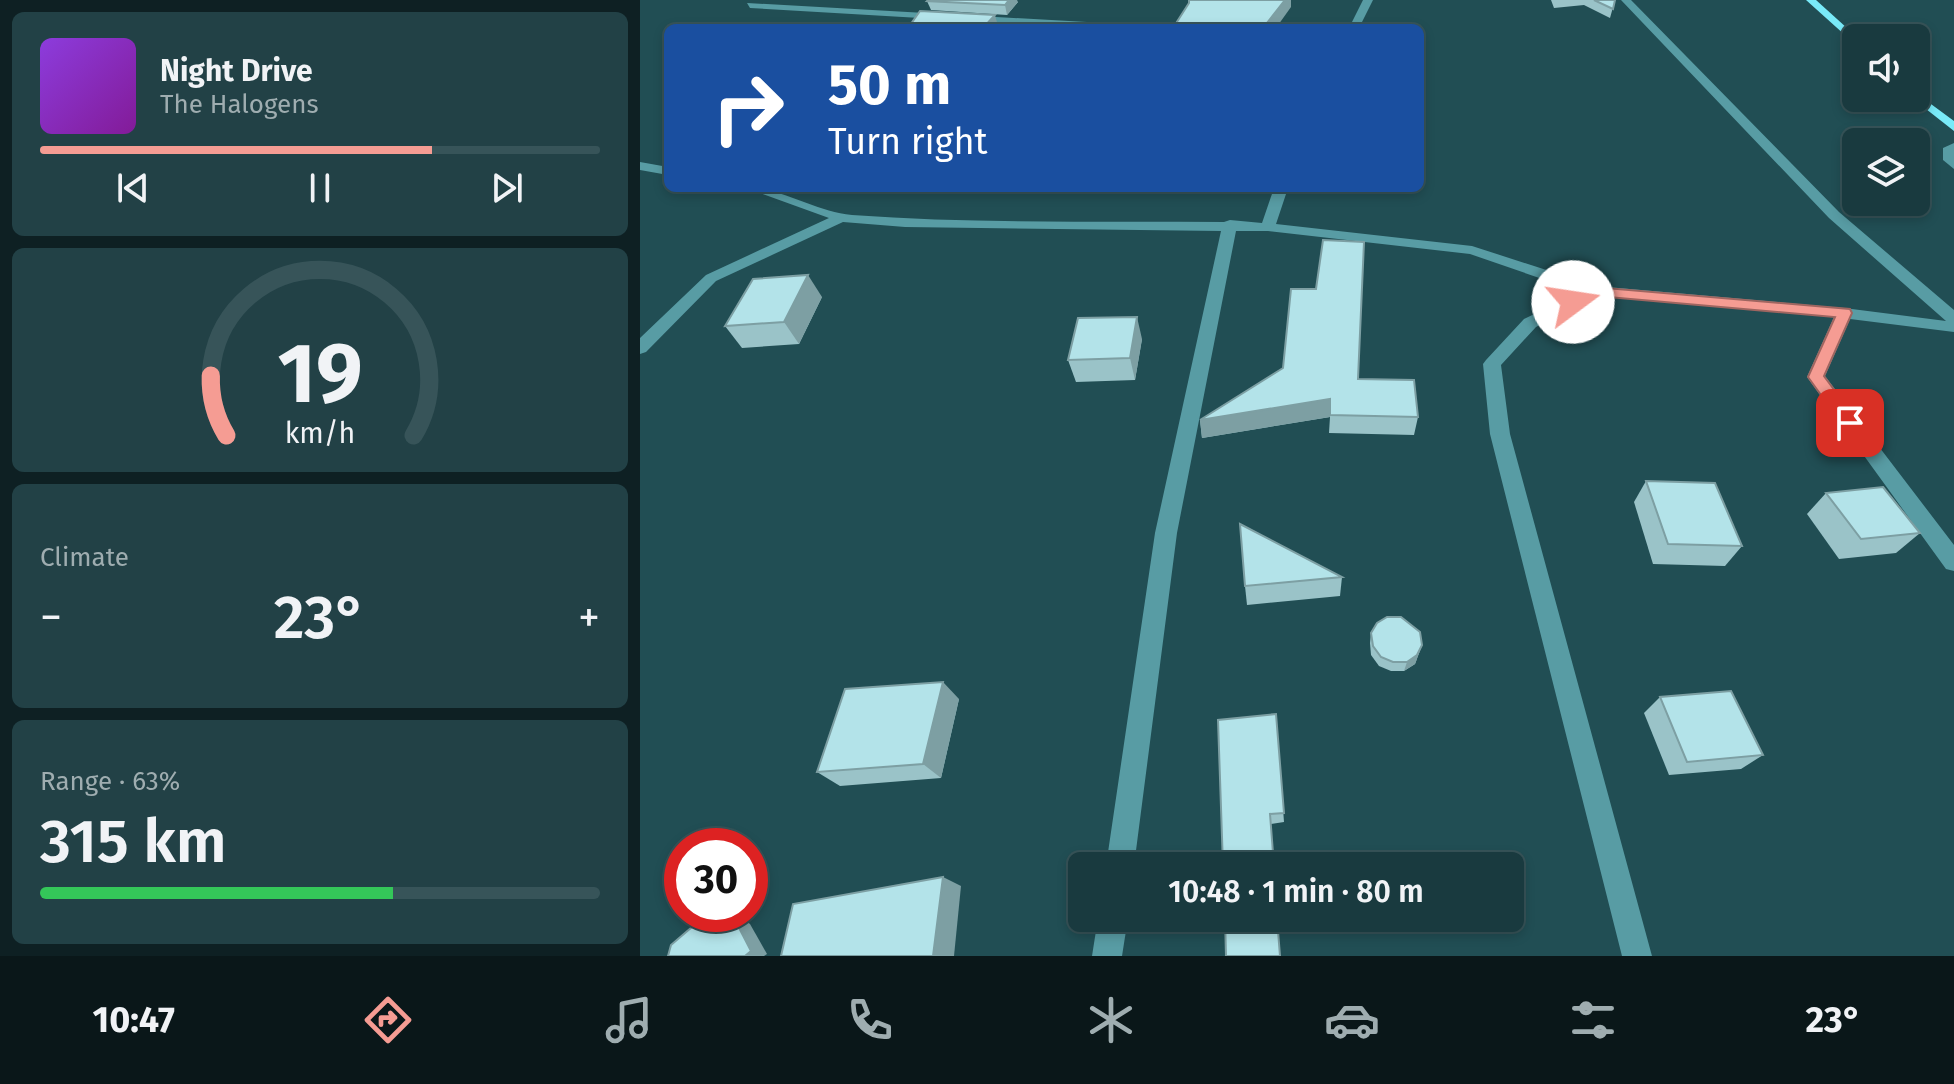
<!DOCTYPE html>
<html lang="en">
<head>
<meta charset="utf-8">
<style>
	body { margin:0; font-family:"Fira Sans",sans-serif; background:#224146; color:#f1f3f6; height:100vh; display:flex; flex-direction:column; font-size:30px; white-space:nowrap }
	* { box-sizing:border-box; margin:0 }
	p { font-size:26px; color:#9fadb0 }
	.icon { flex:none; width:44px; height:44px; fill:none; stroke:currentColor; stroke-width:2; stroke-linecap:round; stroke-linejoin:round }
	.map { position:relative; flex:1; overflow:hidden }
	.side { display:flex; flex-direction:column; gap:12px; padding:12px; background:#0e2023; width:640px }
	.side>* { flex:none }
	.hud { position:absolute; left:24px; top:24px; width:760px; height:168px; border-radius:12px; box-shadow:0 4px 12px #0003,0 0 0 2px #375459; background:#1a4fa0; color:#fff; overflow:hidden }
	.tools { position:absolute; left:1202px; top:24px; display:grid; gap:16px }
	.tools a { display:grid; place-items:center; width:88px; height:88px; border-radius:12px; background:#193a3f; box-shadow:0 4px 12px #0003,0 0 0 2px #375459; font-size:40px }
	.speed { position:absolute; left:24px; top:828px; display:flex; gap:16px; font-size:40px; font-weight:700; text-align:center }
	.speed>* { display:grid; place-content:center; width:104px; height:104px; border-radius:50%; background:#193a3f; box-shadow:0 4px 12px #0003,0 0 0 2px #375459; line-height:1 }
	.speed .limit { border:12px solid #d22; background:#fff; color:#111 }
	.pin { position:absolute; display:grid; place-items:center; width:68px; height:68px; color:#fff; margin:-34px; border-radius:16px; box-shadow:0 4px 12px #0006 }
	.me { position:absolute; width:88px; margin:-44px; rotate:76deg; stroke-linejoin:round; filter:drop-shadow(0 0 6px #0008) }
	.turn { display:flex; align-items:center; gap:28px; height:168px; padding:0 32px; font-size:36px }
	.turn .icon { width:104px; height:104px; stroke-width:2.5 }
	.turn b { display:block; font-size:56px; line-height:68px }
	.big { font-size:60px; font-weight:600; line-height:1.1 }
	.side .widget { flex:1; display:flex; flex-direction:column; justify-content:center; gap:12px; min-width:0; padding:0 28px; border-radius:12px; background:#224146 }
	.side .dial { align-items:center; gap:0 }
	.dial svg { height:208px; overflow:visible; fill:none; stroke:#375459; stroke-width:7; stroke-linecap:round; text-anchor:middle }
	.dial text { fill:#f1f3f6; stroke:none }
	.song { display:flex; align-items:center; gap:24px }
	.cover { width:96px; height:96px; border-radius:12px; background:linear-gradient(135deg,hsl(270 70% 55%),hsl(290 70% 35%)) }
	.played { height:8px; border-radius:4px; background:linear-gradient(90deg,#f59c93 70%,#375459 70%) }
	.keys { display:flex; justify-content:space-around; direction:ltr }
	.heat { display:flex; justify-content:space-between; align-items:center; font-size:44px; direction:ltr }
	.charge { height:12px; border-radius:6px; background:linear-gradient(90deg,#34c759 63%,#375459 0) }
	.trip { position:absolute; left:428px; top:852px; width:456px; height:80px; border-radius:12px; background:#193a3f; box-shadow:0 4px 12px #0003,0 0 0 2px #375459; font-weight:600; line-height:80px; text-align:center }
	.dock { display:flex; height:128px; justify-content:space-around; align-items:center; background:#0a1719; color:#9fadb0 }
	.dock .icon { width:56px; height:56px }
	.dock .selected { color:#f59c93 }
	.dock b { font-size:36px; color:#f1f3f6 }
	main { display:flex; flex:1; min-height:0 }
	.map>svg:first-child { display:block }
</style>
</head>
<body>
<main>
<section class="side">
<div class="widget">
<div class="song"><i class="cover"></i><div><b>Night Drive</b><p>The Halogens</p></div></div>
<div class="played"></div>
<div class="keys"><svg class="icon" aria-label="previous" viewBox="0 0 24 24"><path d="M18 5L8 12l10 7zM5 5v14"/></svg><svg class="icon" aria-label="pause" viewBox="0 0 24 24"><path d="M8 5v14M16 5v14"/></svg><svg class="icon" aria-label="next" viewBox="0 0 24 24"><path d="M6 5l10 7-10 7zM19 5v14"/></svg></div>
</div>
<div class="widget dial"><svg viewBox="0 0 100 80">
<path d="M14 69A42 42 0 1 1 86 69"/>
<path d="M14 69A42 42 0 0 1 8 46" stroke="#f59c93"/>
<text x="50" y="56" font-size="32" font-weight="700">19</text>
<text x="50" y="72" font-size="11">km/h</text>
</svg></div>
<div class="widget"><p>Climate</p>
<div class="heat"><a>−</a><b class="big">23°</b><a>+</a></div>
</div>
<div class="widget"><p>Range · 63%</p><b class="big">315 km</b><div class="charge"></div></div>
</section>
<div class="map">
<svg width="1314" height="956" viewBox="0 0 1314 956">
	<rect width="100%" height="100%" fill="#214e54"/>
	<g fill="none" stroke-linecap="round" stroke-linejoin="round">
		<g fill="#589ca4" fill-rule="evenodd">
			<path d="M723,0H733L719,28H709Z"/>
			<path d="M981,0H991L1199,212L1314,310V332L1210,319L1185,376L1314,545V571L1306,569L1167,377L1194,317L956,296L896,327L861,365L870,434L1012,956H982L850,434L843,364L846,360L884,319L940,292L830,254L628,231H596L537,533L494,866H466L515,533L581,231L265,227L203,222L76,281L6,352L0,354V338L66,275L189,218L106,188C144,188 175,212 212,215C335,224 460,221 584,222L590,220L622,223L634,188H648L636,224L832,246L956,286L1204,308L1306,321L1189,218Z"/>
			<path d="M107,3L500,25L505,28H451L110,8Z"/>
			<path d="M1314,143V169L1303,160V148Z"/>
			<path d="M0,162L28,167V175L0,170Z"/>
			<path d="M458,918H488L482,956H452Z"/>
		</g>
		<g fill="#79eaf8" fill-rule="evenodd">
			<path d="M1166,0H1176L1218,38L1216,45Z"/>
			<path d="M1276,93L1314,121V131L1272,98H1276Z"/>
		</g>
	</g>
	<g fill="#9ac3c8">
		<path d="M911,0H975L970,18L944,5L914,8Z"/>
		<path d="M287,1L378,2L367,15L291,10Z"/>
		<path d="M182,297L159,344L102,348L85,326Z"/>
		<path d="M502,339L495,380L436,382L428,360Z"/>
		<path d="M718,379L778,417L774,435L689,433L690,417L562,438L560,420Z"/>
		<path d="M1006,481L1102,546L1085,566L1013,564L994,502Z"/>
		<path d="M1186,493L1280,533L1256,553L1199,559L1167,514Z"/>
		<path d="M702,577L700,596L607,605L605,586Z"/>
		<path d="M731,633L782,645L775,664L764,671H751L739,666L731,655L730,643Z"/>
		<path d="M1020,697L1123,755L1101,769L1029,775L1004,713Z"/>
		<path d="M319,699L301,778L200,786L177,772Z"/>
		<path d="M636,714L644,822L631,824L583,866Z"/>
	</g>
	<g fill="#7d9fa3">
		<path d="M369,0H377L378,2L367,15L365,5Z"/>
		<path d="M645,0H651V7L636,28H623Z"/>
		<path d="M355,15L358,26L355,28H343Z"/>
		<path d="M168,275L182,297L159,344L144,322Z"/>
		<path d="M497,317L502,339L495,380L490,358Z"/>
		<path d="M690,399V417L562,438L560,420Z"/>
		<path d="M782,645L775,664L764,671L767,662Z"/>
		<path d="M303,682L319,699L301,778L283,764Z"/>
		<path d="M303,877L321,886L314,956H293Z"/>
		<path d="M87,915L103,919L110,924L127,954L124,956H105Z"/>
	</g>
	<g fill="#b3e3e9" stroke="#7d9fa3" stroke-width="2">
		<path d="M288,0H369L365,5L287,1Z"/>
		<path d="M549,0H645L623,28H533L549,3Z"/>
		<path d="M954,0H975L973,9Z"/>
		<path d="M280,11L355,15L343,28H268Z"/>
		<path d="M683,240L724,242L718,379L774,380L778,417L690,415V399L560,420L643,368L651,289H676Z"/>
		<path d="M168,275L144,322L85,326L113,279Z"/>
		<path d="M497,317L490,358L428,360L438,318Z"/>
		<path d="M1006,481L1075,483L1102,546L1028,544Z"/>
		<path d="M1243,487L1280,533L1221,539L1186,493Z"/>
		<path d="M600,524L702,577L605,586Z"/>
		<path d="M747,617H761L780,632L782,645L777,655L767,662H753L741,657L733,646L731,633L737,623Z"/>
		<path d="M303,682L283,764L177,772L205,689Z"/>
		<path d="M1091,691L1123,755L1047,762L1020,697Z"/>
		<path d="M636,714L644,813L630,814L634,866H583L578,720Z"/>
		<path d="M303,877L293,956H141L153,904Z"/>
		<path d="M66,915H87L95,920L111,951L105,956H28L31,945Z"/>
		<path d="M585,918H637L640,956H586Z"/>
	</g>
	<path fill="#f59c93" stroke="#9f6560" stroke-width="2" d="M954,287L1210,309L1212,313L1184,376L1219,423L1216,427H1204L1168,377L1195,317L957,296L933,306L926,302Z"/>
</svg>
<div class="tools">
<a><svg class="icon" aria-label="sound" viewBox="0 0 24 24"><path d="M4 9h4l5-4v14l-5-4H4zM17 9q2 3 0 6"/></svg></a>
<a><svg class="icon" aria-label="layers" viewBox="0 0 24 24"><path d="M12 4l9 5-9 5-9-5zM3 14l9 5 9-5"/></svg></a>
</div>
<div class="speed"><div class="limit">30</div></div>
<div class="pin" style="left:1210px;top:423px;background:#d93025"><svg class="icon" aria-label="arrive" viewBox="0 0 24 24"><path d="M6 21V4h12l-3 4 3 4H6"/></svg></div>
<svg class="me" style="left:933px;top:302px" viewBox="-20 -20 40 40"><circle r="19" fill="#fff"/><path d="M0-13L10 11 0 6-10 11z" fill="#f59c93"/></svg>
<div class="trip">10:48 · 1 min · 80 m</div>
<div class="hud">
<div class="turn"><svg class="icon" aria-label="right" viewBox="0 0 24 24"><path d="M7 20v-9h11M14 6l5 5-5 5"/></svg><div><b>50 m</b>Turn right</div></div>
</div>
</div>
</main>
<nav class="dock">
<b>10:47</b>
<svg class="icon selected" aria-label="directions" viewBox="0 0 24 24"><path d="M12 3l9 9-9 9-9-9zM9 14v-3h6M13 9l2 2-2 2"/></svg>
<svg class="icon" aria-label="music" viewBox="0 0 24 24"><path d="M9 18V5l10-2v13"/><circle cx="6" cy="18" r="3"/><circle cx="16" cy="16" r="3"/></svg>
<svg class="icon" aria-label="phone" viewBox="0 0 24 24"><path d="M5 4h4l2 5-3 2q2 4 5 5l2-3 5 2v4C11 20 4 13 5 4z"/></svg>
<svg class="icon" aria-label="climate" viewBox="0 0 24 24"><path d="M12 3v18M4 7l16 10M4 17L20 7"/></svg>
<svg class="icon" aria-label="car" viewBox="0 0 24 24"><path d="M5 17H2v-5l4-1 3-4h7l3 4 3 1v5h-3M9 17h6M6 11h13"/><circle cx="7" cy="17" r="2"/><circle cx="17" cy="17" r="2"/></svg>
<svg class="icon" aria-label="filters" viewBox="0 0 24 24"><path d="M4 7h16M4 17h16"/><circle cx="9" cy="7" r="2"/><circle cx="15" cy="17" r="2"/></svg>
<b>23°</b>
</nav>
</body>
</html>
